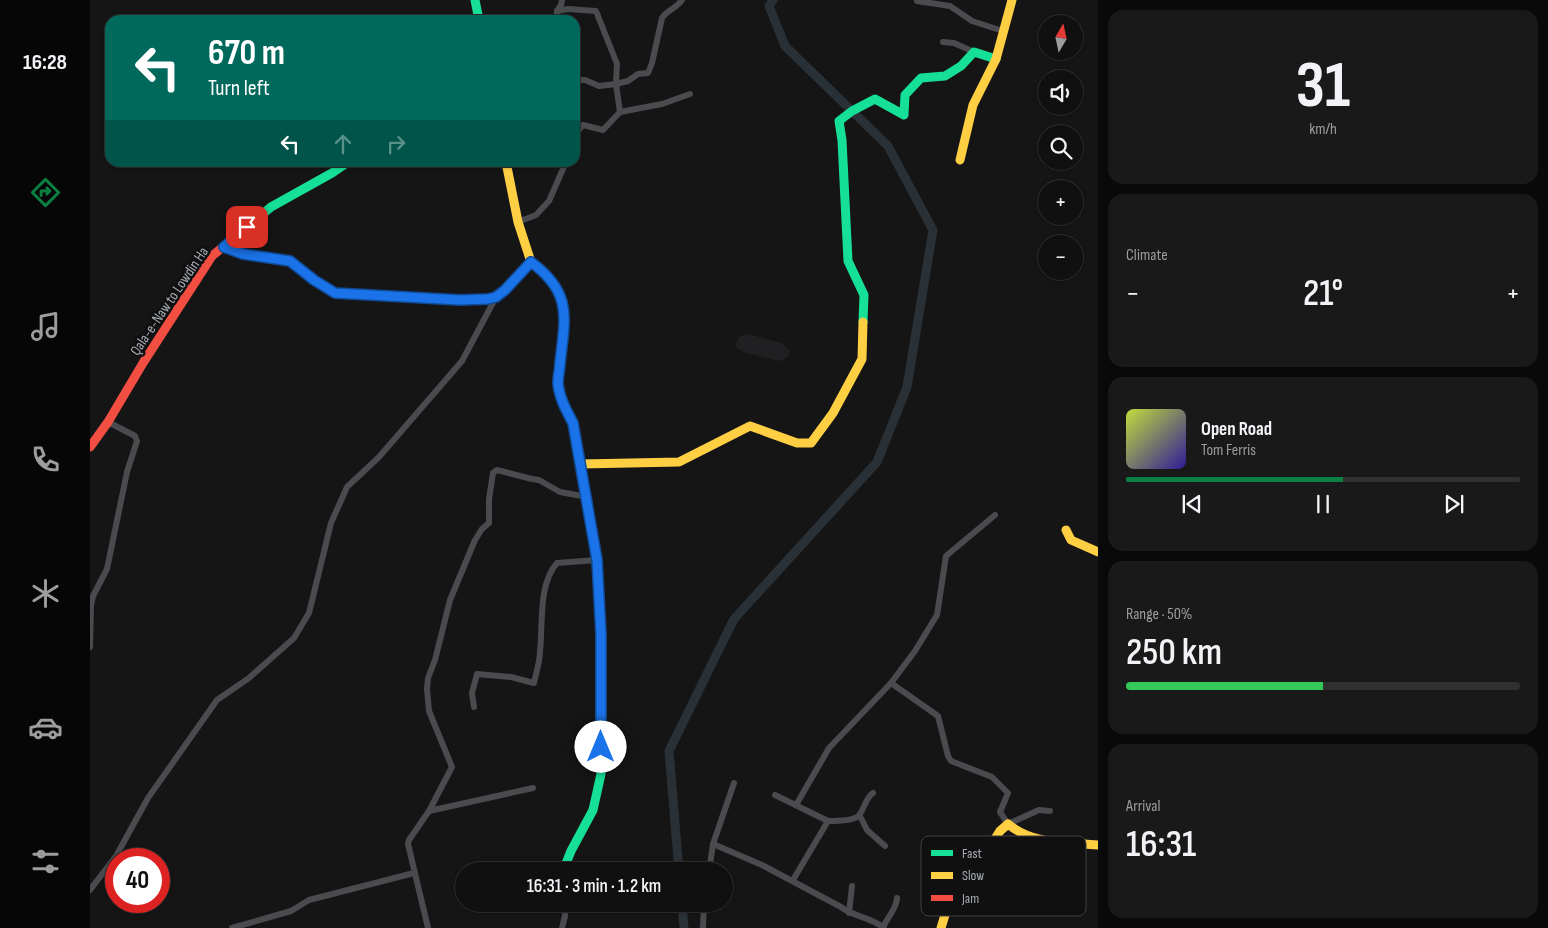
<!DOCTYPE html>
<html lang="en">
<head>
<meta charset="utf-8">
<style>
	body { margin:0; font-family:"Sofia Sans Condensed",sans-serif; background:#191919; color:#f1f3f6; height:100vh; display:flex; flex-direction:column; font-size:19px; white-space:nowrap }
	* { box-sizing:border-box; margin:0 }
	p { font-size:16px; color:#9c9d9f }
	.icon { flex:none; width:28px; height:28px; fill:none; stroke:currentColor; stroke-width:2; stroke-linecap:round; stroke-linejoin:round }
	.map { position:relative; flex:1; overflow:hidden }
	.details { display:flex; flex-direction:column; gap:10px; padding:10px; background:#090909; width:450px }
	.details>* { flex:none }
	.hud { position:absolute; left:15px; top:15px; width:475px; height:152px; border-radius:15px; box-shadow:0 1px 4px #0004,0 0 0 1px #303030; background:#00695c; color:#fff; overflow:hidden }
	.needle { width:32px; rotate:9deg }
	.controls { position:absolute; left:948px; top:15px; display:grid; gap:10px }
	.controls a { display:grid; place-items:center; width:45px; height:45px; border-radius:50%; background:#101010; box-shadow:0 1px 4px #0004,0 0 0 1px #303030; font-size:25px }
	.speed { position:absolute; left:15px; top:848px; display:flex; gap:10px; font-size:25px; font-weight:700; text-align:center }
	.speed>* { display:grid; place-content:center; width:65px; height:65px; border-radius:50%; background:#101010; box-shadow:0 1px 4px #0004,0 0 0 1px #303030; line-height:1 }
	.speed .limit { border:8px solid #d22; background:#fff; color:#111 }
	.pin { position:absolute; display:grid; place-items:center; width:42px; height:42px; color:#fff; margin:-21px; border-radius:10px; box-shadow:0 2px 8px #0006 }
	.me { position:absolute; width:55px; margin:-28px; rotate:0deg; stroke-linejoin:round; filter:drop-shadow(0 0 4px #0008) }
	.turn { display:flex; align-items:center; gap:18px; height:105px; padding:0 20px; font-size:22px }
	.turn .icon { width:65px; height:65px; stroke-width:2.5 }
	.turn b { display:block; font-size:35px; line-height:42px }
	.lanes { display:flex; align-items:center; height:48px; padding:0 20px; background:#0003; justify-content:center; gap:25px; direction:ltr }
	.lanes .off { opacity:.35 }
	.big { font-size:38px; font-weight:600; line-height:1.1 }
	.details .tile { flex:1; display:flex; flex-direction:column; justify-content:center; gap:8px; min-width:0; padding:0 18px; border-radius:15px; background:#191919 }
	.details .dial { align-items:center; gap:0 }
	.dial b { font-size:65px; line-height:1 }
	.song { display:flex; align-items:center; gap:15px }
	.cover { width:60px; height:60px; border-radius:8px; background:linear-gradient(135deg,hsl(70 70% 55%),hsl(250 70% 35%)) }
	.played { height:5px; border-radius:2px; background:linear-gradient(90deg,#0b8043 55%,#303030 55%) }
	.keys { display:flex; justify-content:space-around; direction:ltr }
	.heat { display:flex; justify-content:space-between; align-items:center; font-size:28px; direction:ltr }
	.charge { height:8px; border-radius:4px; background:linear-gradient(90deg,#34c759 50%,#303030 0) }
	.trip { position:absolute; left:365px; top:862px; width:278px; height:50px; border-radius:25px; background:#101010; box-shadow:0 1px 4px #0004,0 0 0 1px #303030; font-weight:600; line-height:50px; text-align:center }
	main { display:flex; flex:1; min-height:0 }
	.dock { display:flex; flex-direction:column; width:90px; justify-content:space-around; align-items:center; background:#060606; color:#9c9d9f }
	.dock .icon { width:35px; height:35px }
	.dock .active { color:#0b8043 }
	.dock b { font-size:22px; color:#f1f3f6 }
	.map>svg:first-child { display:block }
</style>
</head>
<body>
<main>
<nav class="dock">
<b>16:28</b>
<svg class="icon active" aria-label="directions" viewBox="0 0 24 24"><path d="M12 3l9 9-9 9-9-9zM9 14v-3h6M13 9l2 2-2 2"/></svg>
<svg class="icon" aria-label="music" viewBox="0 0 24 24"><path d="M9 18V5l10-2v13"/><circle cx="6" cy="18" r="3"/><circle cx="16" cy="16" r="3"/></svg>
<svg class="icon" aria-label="phone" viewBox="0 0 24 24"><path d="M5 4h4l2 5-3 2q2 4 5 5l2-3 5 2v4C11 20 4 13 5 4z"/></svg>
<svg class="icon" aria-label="climate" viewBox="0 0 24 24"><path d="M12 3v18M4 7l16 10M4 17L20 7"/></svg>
<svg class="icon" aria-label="car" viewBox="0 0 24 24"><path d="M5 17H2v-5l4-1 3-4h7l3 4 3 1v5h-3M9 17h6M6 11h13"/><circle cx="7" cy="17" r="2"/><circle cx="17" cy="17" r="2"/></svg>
<svg class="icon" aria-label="filters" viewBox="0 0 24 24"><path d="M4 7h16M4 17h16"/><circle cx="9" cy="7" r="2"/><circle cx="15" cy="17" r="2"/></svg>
</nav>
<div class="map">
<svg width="1008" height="928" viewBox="0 0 1008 928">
	<rect width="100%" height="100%" fill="#151516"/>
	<path fill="#202022" d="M658,334L691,343L700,351L698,357L689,361L653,352L645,346L649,337Z"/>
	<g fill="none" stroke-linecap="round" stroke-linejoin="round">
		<g stroke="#2a3136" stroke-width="9">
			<path d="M589,871L579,751L644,619L787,462L817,387L843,230L798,146L695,46L679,6L683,0"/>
			<path d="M592,904L594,928"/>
		</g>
		<g stroke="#4a4b4e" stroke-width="6">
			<path d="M827,1L860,6L882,21L913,31"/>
			<path d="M467,11L478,9L506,11L527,64L526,84L530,112"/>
			<path d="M467,20V11L471,5L472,0"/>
			<path d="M853,42L864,43L884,52"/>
			<path d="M485,94L486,80H495L509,86L526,84L538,81L548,74L558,73L562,63L572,18C577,10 587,8 592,0"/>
			<path d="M485,135L493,125L513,130L530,112L572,104L600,94"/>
			<path d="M428,222L446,215L459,201L476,162"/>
			<path d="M134,247L153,254L200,261L224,280L245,293L370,300L398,299L406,297L415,290L441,262"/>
			<path d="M0,647L1,605L3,596L17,569L37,472L47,441L45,436L18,422"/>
			<path d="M801,683L848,716L858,756L861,761L902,777L918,793L910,812L918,824L949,810L960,811"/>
			<path d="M384,707L382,693L387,674L421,677L444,683C446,673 450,662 450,651C453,625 448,584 467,563L507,560"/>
			<path d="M685,795L738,821C746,821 761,821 767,817C774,813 774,799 783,793"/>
			<path d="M706,805L739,748L801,683L825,651L847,615L856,556L905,515"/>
			<path d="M339,811L443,788"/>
			<path d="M770,816L777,830L795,846"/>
			<path d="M623,844L672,865L751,907C764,917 781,917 794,928"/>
			<path d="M619,871L623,844L644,783"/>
			<path d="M703,880L738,821"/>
			<path d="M952,886L963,842"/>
			<path d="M0,890L26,856L58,798L127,700L159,678L204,638L219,613L241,523L257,487L289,457L372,361L406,297"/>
			<path d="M759,913L762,886"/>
			<path d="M793,927C797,918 807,908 807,898"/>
			<path d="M142,928L201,911L219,900L324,873"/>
			<path d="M338,928L318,844L319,840L339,811L362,767L339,711L337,689L338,678L345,660L360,600L385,540L392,529L399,523V499L403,473L407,470L442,479L449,480L470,492L497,497"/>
			<path d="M472,928L475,916L474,904"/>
			<path d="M613,928L614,904"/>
		</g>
		<g stroke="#16e098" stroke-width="9">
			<path d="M385,0L389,20"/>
			<path d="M155,229L181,207L242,173L258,162"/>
			<path d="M773,322L774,295L758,261L752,140L749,121L762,111L785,99L814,115L815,95L831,78L855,76L871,66L884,52L906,59"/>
			<path d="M473,871L481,851L503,810L511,774V635L507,560L493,477"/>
		</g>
		<g stroke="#ffcf43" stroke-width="9">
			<path d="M870,160L883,105L906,59L922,0"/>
			<path d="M416,162L428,222L441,262L450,268L465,286L472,302L475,322L468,383L474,406L483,423L493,477"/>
			<path d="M491,464L589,462L660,426L707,443H721L743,413L772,359L773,322"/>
			<path d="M976,530L981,540L1008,552"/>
			<path d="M851,928L858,905L869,885L893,858L910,831L918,824C943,845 977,842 1008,845"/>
		</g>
		<path stroke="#f24e42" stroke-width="9" d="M0,447L18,422L53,363L122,256L155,229"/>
	</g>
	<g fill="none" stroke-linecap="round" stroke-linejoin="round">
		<defs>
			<path id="route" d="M157,227L134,247L153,254L200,261L224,280L245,293L370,300L398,299L406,297L415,290L441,262C483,293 475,318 470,363C470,369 468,376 468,383C469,397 476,410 483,423L507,560L511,635V747"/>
		</defs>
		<use href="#route" stroke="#114b97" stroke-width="12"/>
		<use href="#route" stroke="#1a73e8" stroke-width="9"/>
	</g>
	<g text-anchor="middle" stroke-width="5" stroke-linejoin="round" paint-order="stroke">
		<g font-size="15" fill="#a8acb5" stroke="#101011">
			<text transform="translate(79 301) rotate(-56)" y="5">Qala-e-Naw to Lowdin Ha</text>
		</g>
	</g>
	<rect x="831" y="836" width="165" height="80" rx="8" fill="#101011" stroke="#3e3f42" stroke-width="1"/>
	<rect x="841" y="850" width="22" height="6" fill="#16e098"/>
	<rect x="841" y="872" width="22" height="7" fill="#ffcf43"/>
	<rect x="841" y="895" width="22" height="6" fill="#f24e42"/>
	<g font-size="14" fill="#a8acb5">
		<text x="872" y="858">Fast</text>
		<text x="872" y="880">Slow</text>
		<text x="872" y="903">Jam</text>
	</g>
</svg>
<div class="controls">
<a><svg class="needle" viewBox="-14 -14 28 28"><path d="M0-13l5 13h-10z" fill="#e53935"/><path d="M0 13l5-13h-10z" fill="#9c9d9f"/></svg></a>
<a><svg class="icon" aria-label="sound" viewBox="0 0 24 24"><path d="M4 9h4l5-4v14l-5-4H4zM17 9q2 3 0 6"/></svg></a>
<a><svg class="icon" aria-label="search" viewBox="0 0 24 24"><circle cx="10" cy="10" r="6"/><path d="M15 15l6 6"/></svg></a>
<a>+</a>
<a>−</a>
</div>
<div class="speed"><div class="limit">40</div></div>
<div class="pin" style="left:157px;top:227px;background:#d93025"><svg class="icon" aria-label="arrive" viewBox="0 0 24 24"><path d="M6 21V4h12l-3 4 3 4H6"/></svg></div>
<svg class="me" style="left:511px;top:747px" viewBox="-20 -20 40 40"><circle r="19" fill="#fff"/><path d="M0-13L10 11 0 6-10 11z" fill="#1a73e8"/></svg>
<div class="trip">16:31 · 3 min · 1.2 km</div>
<div class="hud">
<div class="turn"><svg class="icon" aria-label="left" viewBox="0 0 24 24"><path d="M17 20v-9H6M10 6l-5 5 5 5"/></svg><div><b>670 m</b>Turn left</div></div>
<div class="lanes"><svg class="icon" aria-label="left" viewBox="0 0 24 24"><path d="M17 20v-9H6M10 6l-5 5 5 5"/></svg><svg class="icon off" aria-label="ahead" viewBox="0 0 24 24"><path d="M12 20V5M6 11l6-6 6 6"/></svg><svg class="icon off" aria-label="right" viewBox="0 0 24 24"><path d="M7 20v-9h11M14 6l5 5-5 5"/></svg></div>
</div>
</div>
<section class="details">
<div class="tile dial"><b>31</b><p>km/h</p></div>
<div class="tile"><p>Climate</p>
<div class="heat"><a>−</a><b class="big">21°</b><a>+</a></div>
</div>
<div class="tile">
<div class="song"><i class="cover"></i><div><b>Open Road</b><p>Tom Ferris</p></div></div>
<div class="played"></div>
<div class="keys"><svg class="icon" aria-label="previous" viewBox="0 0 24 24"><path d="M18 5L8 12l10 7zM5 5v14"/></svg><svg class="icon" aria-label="pause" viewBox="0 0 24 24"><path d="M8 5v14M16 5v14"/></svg><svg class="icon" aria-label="next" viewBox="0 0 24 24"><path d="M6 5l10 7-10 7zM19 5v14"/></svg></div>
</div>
<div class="tile"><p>Range · 50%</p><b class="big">250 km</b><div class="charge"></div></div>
<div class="tile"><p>Arrival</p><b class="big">16:31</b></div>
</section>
</main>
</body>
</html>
